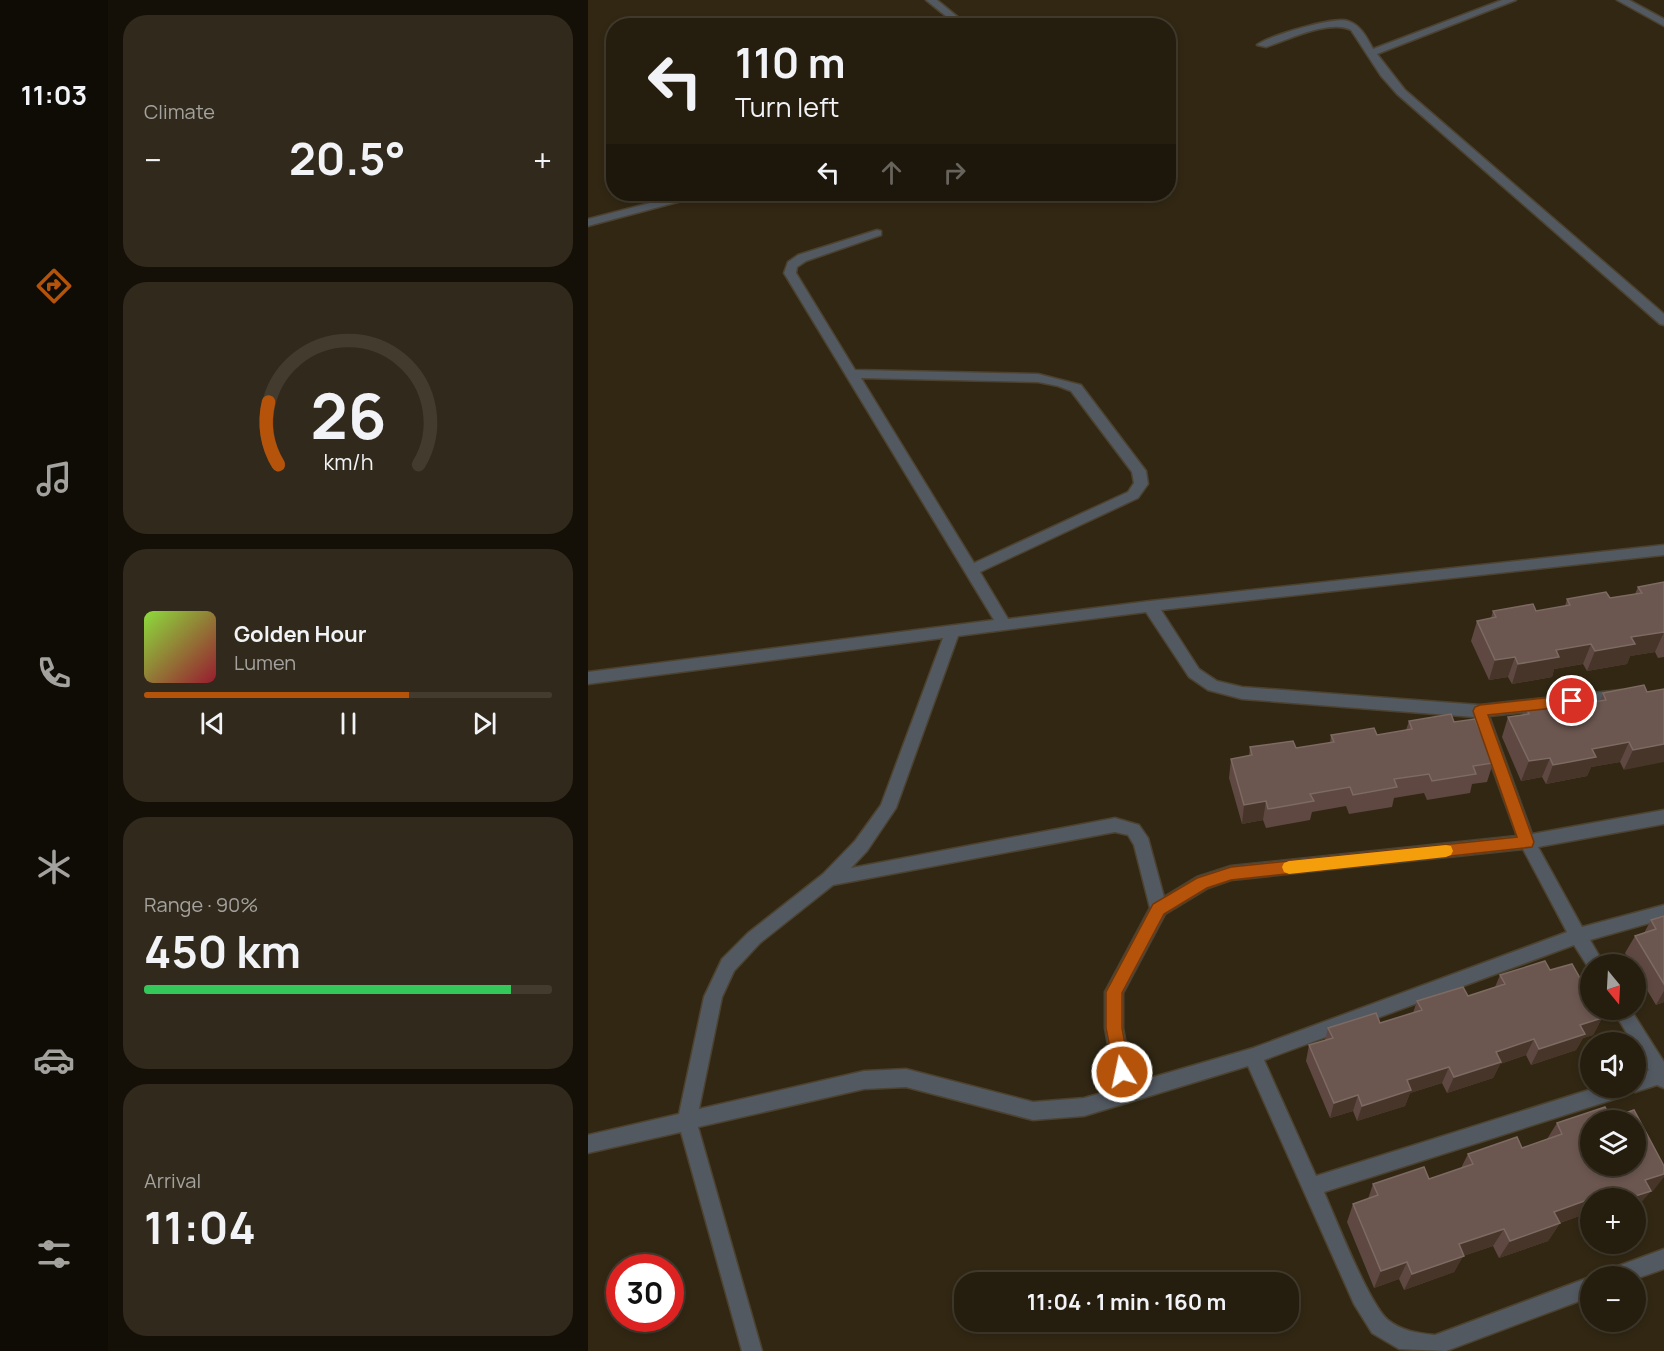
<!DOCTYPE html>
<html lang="en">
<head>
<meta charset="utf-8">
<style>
	body { margin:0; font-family:Manrope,sans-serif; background:#312a1c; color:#f1f3f6; height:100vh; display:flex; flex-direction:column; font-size:22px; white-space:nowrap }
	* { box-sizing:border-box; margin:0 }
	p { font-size:20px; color:#a3a29e }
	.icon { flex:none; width:33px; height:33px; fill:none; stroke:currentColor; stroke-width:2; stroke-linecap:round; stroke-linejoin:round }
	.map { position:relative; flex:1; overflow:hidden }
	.drawer { display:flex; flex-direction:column; gap:15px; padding:15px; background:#141008; width:480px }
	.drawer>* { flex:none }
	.top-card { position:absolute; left:18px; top:18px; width:570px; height:183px; border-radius:24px; box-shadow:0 3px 9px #0003,0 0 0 2px #423b2e; background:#251d0e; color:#f1f3f6; overflow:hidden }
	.needle { width:39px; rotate:162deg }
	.buttons { position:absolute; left:992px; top:954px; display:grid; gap:12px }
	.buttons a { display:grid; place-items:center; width:66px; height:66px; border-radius:50%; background:#251d0e; box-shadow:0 3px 9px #0003,0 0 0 2px #423b2e; font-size:30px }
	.speed { position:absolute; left:18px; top:1254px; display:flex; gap:12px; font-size:30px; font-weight:700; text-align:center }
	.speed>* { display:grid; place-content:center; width:78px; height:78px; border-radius:50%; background:#251d0e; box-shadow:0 3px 9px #0003,0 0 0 2px #423b2e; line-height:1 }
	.speed .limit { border:9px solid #d22; background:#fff; color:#111 }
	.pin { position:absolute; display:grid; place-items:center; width:51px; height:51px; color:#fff; margin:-26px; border:3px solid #fff; border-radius:50%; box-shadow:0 2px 6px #0007 }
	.me { position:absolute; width:66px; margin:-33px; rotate:350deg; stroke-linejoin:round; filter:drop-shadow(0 0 4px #0008) }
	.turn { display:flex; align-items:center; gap:21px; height:126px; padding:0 30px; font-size:27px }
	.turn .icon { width:78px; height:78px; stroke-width:2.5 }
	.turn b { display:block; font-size:42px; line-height:51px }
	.lanes { display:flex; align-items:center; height:57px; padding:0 30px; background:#0003; justify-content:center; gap:30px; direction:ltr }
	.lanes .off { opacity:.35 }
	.big { font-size:45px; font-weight:700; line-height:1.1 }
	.drawer .tile { flex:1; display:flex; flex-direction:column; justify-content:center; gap:9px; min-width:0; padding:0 21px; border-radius:24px; background:#312a1c }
	.drawer .dial { align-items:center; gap:0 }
	.dial svg { height:156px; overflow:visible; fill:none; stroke:#423b2e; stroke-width:7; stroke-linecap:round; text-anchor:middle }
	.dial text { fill:#f1f3f6; stroke:none }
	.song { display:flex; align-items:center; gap:18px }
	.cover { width:72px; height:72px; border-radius:9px; background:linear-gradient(135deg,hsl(90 70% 55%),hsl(350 70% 35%)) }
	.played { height:6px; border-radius:3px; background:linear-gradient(90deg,#b45309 65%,#423b2e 65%) }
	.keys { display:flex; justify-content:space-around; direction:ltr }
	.heat { display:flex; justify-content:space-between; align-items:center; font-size:33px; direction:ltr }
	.charge { height:9px; border-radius:4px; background:linear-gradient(90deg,#34c759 90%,#423b2e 0) }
	.trip { position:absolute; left:366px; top:1272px; width:345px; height:60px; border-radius:24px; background:#251d0e; box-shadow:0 3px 9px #0003,0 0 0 2px #423b2e; font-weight:700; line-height:60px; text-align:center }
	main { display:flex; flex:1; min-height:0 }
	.menu { display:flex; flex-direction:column; width:108px; justify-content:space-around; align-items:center; background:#0f0c06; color:#a3a29e }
	.menu .icon { width:42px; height:42px }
	.menu .selected { color:#b45309 }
	.menu b { font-size:27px; color:#f1f3f6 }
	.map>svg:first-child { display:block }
</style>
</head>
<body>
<main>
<nav class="menu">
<b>11:03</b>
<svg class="icon selected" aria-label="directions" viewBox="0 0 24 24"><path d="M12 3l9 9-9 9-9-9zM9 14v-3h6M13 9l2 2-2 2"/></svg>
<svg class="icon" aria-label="music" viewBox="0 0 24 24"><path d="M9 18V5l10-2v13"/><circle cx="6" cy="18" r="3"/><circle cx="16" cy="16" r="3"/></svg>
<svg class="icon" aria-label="phone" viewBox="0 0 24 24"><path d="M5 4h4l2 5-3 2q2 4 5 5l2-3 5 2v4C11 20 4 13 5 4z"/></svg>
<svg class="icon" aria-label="climate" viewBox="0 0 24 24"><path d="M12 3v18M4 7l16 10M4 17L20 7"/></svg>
<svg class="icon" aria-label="car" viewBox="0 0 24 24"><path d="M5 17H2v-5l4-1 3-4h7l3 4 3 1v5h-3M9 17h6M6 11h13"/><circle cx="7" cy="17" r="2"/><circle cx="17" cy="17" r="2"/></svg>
<svg class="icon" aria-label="filters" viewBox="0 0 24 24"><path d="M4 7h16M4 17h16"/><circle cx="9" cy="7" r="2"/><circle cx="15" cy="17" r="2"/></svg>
</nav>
<section class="drawer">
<div class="tile"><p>Climate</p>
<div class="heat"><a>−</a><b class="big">20.5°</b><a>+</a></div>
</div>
<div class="tile dial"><svg viewBox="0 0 100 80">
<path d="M14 69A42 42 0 1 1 86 69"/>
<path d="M14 69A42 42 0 0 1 9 37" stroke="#b45309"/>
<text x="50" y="56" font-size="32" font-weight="700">26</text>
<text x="50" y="72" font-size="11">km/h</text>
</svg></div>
<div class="tile">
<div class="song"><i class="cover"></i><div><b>Golden Hour</b><p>Lumen</p></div></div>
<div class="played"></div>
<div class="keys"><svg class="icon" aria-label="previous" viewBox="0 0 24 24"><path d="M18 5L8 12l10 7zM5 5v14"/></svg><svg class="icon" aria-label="pause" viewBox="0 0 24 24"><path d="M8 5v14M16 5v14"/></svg><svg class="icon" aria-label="next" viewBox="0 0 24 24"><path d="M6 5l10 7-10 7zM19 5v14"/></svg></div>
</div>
<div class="tile"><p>Range · 90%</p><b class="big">450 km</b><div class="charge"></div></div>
<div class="tile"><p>Arrival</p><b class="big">11:04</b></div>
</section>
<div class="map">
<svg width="1076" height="1351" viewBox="0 0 1076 1351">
	<rect width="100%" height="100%" fill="#312713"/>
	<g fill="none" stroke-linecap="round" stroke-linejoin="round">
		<defs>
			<g id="minor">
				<path d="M338,0H349L377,23L369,25Z"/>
				<path d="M914,0H928L789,54L817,90L1076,314V325L1072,324L809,94L793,76L763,30C742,19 700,40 678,47L669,45C680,36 747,16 760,21C773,25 779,38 785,49Z"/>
				<path d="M1029,0H1041L1076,19V26Z"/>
				<path d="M97,194H114L112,196L0,226V219Z"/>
				<path d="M289,230L293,231V235L218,261L209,267L208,273L267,370L450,374L493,385L558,471L560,484L550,498L392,572L420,619L562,601L1076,545V555L573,610L611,669L629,681L654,687L892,705L1033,690L1038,692L1041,696L1038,700L1033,702L901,716L944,834L1076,810V824L950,847L994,927L1076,905V919L1002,940L1016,964H1002V970L986,945L676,1060L728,1176L1007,1088H1047V1074L1061,1070L1047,1048V1042H1044L1025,1010H1043L1076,1062V1088L1069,1085L1047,1092L1041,1090L1039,1094L1033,1097L736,1192C748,1219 781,1304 800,1320C814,1331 829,1333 847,1335L1002,1277V1297L858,1351L811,1349L784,1333L766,1304L660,1066L496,1116L445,1120L318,1087L276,1089L110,1127L174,1351H154L93,1132L0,1153V1135L91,1114L116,997L134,959L160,933L235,874L267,841L293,805L355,638L0,684V672L406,620L196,273L200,262L210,255ZM273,378L450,382L470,386L483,391L544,472L546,483L540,492L386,563ZM558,612L601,677L620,690L654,699L886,717L929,836L643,866L609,877L576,897L560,838L551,825L527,818L263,868L279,851L308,808L370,636ZM527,832L540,835L546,845L562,908L517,992V1028L528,1089L496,1098L445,1102L318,1069L276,1071L111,1109L134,997L146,971L172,943L245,885ZM935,849L979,932L665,1048L545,1083L535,1028V993L577,914L620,888L643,880Z"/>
				<path d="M1076,1249V1269L1047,1279V1276H1019L1022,1269Z"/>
			</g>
		</defs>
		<use href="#minor" stroke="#4c422f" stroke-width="3"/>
		<use href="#minor" fill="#525961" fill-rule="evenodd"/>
	</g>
	<g fill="#5f4842">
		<path d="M1076,582V657L1070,658L1067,652L1042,656L1039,664L999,671L995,664L966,669L964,677L924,684L920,677L901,680L883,641L889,621L903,618L905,611H948L977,606L979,599L1022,598L1047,594L1050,587Z"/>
		<path d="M1076,689L1036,770L1032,762L1003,767L999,776L958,784L954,777L933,781L914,737L920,717L934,715L937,706H982L1012,701L1015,693L1059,692Z"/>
		<path d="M821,721L866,722L905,763L899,782L884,784L882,793L839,800L836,793L806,798L804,807L761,814L758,806L724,812L722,820L678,828L675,820L654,824L641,778L643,759L661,756L662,747L708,748L742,743L743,735H789L818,730Z"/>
		<path d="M1076,916V1002L1068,1005L1047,970V964H1044L1037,953L1047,936L1056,933L1063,920Z"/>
		<path d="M962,970L1014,1018L1005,1035L995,1038L988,1050L943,1065L938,1055L912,1064L905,1078L859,1093L854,1083L822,1093L817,1106L769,1121L765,1111L742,1118L718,1061L721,1045L737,1040L740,1028L792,1023L825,1013L829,1001L880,996L907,987L912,975Z"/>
		<path d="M969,1123L1065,1191L1062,1192L1047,1209V1198H1002V1225L1000,1226L994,1215L972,1223L960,1241L911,1258L905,1246L875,1256L866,1272L816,1290L811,1279L786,1288L759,1222L765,1204L780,1199L785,1184L841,1179L873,1168L880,1154L934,1148L959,1139Z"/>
	</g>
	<g fill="#473529">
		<path d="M1076,632L1067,652L1042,656L1039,664L999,671L1007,651L1043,637Z"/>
		<path d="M1003,644L995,664L966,669L964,677L924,684L930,664L968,650Z"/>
		<path d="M927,657L920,677L901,680L907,660Z"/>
		<path d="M1041,742L1032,762L1003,767L999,776L958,784L965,765L1004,749Z"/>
		<path d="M1076,744V762L1036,770L1045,750Z"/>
		<path d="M962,758L954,777L933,781L941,761Z"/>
		<path d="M678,801L675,820L654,824L656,805Z"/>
		<path d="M1076,991V1002L1068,1005Z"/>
		<path d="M1014,1018L1005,1035L995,1038L988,1050L943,1065L951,1049L992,1025Z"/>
		<path d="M946,1039L938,1055L912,1064L905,1078L859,1093L866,1077L908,1052Z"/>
		<path d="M861,1067L854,1083L822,1093L817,1106L769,1121L774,1106L819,1080Z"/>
		<path d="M770,1095L765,1111L742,1118L746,1103Z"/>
		<path d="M1076,1174V1177L1065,1191L1062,1192L1047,1209V1198H1041L1057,1180Z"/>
		<path d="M1002,1199V1205L994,1215L954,1229L966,1212Z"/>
		<path d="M972,1223L960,1241L911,1258L922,1241Z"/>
		<path d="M916,1229L905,1246L875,1256L866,1272L816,1290L824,1274L871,1244Z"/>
		<path d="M819,1262L811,1279L786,1288L793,1271Z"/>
	</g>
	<g fill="#6c5750" stroke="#7d6a62" stroke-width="1.5" fill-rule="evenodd">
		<path d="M1076,582V633V632L1043,637L1047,644L1007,651L1003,644L968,650L971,657L930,664L927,657L907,660L889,621L908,617L905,611L945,604L948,611L982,605L979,599L1018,592L1022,598L1054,593L1050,587Z"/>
		<path d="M1056,685L1059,692L1076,689V744L1045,750L1041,742L1004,749L1008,757L965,765L962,758L941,761L920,717L941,714L937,706L978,699L982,706L1018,700L1015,693Z"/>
		<path d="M863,714L866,722L887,719L905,763L885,766L888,774L844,781L841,774L806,779L809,787L765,795L762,787L722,794L726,801L680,809L678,801L656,805L643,759L664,755L662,747L705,741L708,748L746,742L743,735L786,728L789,735L824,729L821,721Z"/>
		<path d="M1076,916V984L1047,936L1068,929L1063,920Z"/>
		<path d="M957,961L962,970L984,964L1002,996V1010H1009L1014,1018L992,1025L997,1034L951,1049L946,1039L908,1052L913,1062L866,1077L861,1067L819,1080L823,1090L774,1106L770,1095L746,1103L721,1045L745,1038L740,1028L788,1013L792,1023L834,1010L829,1001L875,987L880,996L917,984L912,975Z"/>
		<path d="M1017,1107L1023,1118L1046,1110L1076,1166V1174L1057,1180L1063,1191L1041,1198H1002V1199L966,1212L972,1223L922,1241L916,1229L871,1244L876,1256L824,1274L819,1262L793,1271L765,1204L790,1195L785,1184L836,1167L841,1179L885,1164L880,1154L929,1137L934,1148L974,1134L969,1123ZM1002,1120H1047V1166H1002Z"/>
	</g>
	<path fill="#b45309" stroke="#753606" stroke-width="1.5" d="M984,695L991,701L984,706L900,715L946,842L944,847L643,880L619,888L576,914L534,993V1028L542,1072L540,1078L534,1080L528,1078L518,1028V992L565,904L609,878L643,867L929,837L885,711L887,707L892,705Z"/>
	<path fill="#f59e0b" d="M858,845L863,846L865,851L863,855L858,857L701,874L696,872L694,867L696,863L701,861Z"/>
</svg>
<div class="buttons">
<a><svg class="needle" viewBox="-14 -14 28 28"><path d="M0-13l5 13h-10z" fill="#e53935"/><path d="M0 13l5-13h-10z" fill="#a3a29e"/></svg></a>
<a><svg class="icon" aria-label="sound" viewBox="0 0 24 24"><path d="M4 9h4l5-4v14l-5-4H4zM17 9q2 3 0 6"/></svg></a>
<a><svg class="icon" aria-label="layers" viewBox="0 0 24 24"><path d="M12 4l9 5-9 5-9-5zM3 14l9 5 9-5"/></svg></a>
<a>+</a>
<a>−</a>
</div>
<div class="speed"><div class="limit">30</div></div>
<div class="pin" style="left:984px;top:701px;background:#d93025"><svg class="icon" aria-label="arrive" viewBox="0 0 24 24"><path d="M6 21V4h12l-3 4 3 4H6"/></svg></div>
<svg class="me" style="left:534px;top:1072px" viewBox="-20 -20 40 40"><circle r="17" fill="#b45309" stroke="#fff" stroke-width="3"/><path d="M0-11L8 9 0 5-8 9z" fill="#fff"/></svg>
<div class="trip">11:04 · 1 min · 160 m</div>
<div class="top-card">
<div class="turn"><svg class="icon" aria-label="left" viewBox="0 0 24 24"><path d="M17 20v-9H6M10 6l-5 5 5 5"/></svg><div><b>110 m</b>Turn left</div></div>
<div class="lanes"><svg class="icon" aria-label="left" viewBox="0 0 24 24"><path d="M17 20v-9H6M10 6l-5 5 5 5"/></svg><svg class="icon off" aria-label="ahead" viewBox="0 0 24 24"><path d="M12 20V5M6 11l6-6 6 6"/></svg><svg class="icon off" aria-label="right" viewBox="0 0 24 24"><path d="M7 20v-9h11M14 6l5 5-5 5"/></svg></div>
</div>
</div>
</main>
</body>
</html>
